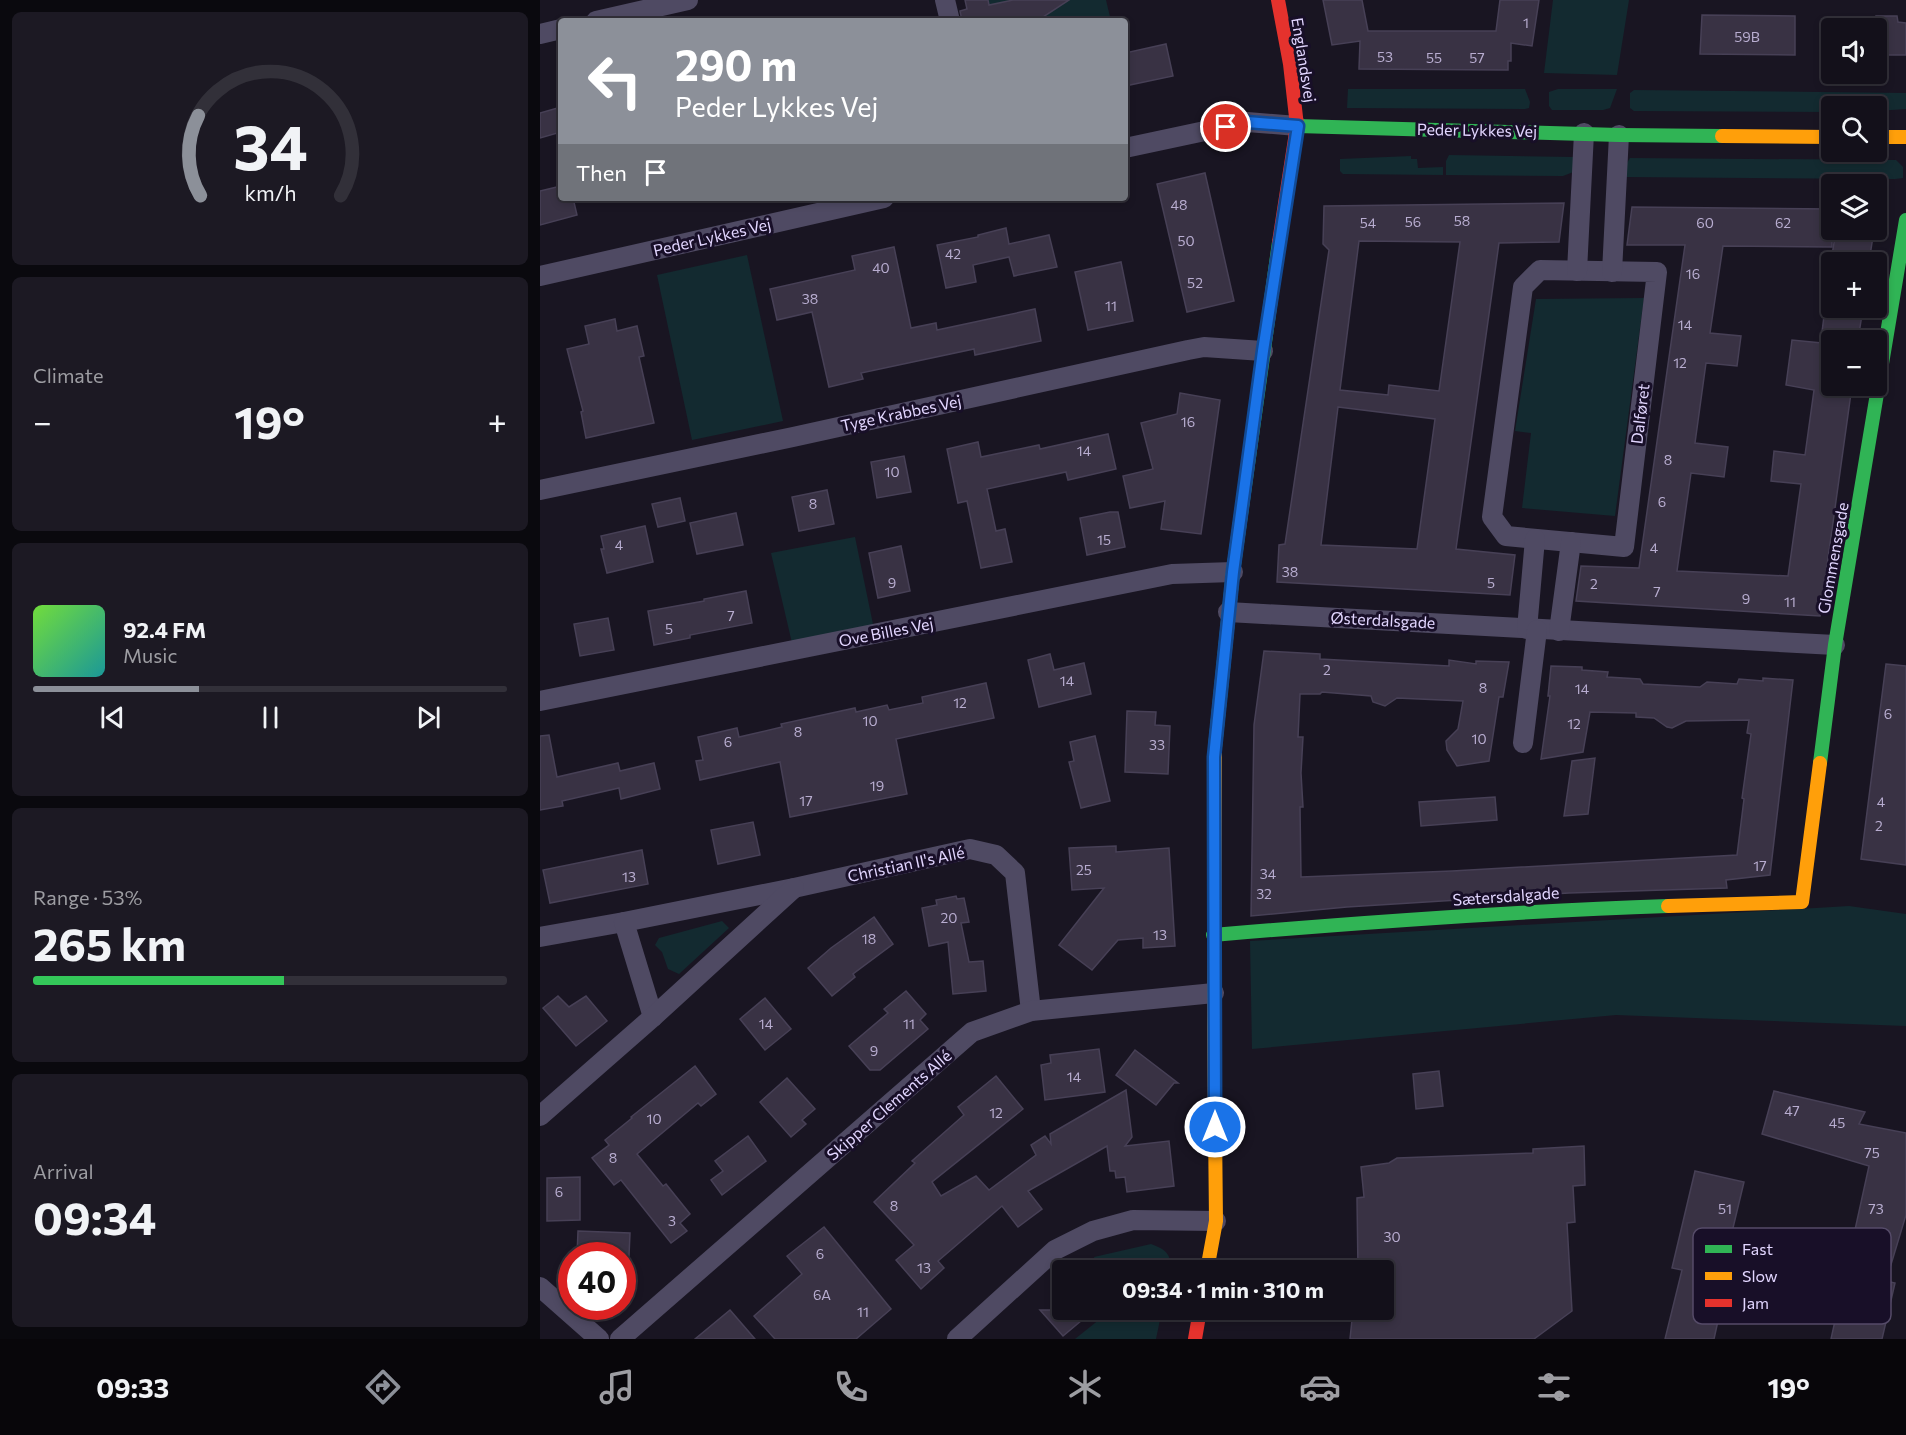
<!DOCTYPE html>
<html lang="en">
<head>
<meta charset="utf-8">
<style>
	body { margin:0; font-family:Commissioner,sans-serif; background:#1c1923; color:#f1f3f6; height:100vh; display:flex; flex-direction:column; font-size:22px; white-space:nowrap }
	* { box-sizing:border-box; margin:0 }
	p { font-size:20px; color:#9d9da2 }
	.icon { flex:none; width:33px; height:33px; fill:none; stroke:currentColor; stroke-width:2; stroke-linecap:round; stroke-linejoin:round }
	.map { position:relative; flex:1; overflow:hidden }
	.details { display:flex; flex-direction:column; gap:12px; padding:12px; background:#0a090e; width:540px }
	.details>* { flex:none }
	.banner { position:absolute; left:18px; top:18px; width:570px; height:183px; border-radius:6px; box-shadow:0 3px 9px #0003,0 0 0 2px #323039; background:#8c9099; color:#fff; overflow:hidden }
	.buttons { position:absolute; left:1281px; top:18px; display:grid; gap:12px }
	.buttons a { display:grid; place-items:center; width:66px; height:66px; border-radius:6px; background:#13101a; box-shadow:0 3px 9px #0003,0 0 0 2px #323039; font-size:30px }
	.speed { position:absolute; left:18px; top:1242px; display:flex; gap:12px; font-size:30px; font-weight:700; text-align:center }
	.speed>* { display:grid; place-content:center; width:78px; height:78px; border-radius:50%; background:#13101a; box-shadow:0 3px 9px #0003,0 0 0 2px #323039; line-height:1 }
	.speed .limit { border:9px solid #d22; background:#fff; color:#111 }
	.pin { position:absolute; display:grid; place-items:center; width:51px; height:51px; color:#fff; margin:-26px; border:3px solid #fff; border-radius:50%; box-shadow:0 2px 6px #0007 }
	.me { position:absolute; width:66px; margin:-33px; rotate:0deg; stroke-linejoin:round; filter:drop-shadow(0 0 4px #0008) }
	.turn { display:flex; align-items:center; gap:21px; height:126px; padding:0 18px; font-size:27px }
	.turn .icon { width:78px; height:78px; stroke-width:2.5 }
	.turn b { display:block; font-size:42px; line-height:51px }
	.then { display:flex; align-items:center; height:57px; padding:0 18px; background:#0003; gap:12px; font-size:22px }
	.big { font-size:45px; font-weight:700; line-height:1.1 }
	.details .card { flex:1; display:flex; flex-direction:column; justify-content:center; gap:9px; min-width:0; padding:0 21px; border-radius:9px; background:#1c1923 }
	.details .dial { align-items:center; gap:0 }
	.dial svg { height:156px; overflow:visible; fill:none; stroke:#323039; stroke-width:7; stroke-linecap:round; text-anchor:middle }
	.dial text { fill:#f1f3f6; stroke:none }
	.song { display:flex; align-items:center; gap:18px }
	.cover { width:72px; height:72px; border-radius:9px; background:linear-gradient(135deg,hsl(100 70% 55%),hsl(180 70% 35%)) }
	.played { height:6px; border-radius:3px; background:linear-gradient(90deg,#8c9099 35%,#323039 35%) }
	.keys { display:flex; justify-content:space-around; direction:ltr }
	.heat { display:flex; justify-content:space-between; align-items:center; font-size:33px; direction:ltr }
	.charge { height:9px; border-radius:4px; background:linear-gradient(90deg,#34c759 53%,#323039 0) }
	.trip { position:absolute; left:512px; top:1260px; width:342px; height:60px; border-radius:6px; background:#13101a; box-shadow:0 3px 9px #0003,0 0 0 2px #323039; font-weight:700; line-height:60px; text-align:center }
	.tabs { display:flex; height:96px; justify-content:space-around; align-items:center; background:#08060a; color:#9d9da2 }
	.tabs .icon { width:42px; height:42px }
	.tabs .selected { color:#8c9099 }
	.tabs b { font-size:27px; color:#f1f3f6 }
	main { display:flex; flex:1; min-height:0 }
	.map>svg:first-child { display:block }
</style>
</head>
<body>
<main>
<section class="details">
<div class="card dial"><svg viewBox="0 0 100 80">
<path d="M14 69A42 42 0 1 1 86 69"/>
<path d="M14 69A42 42 0 0 1 13 28" stroke="#8c9099"/>
<text x="50" y="56" font-size="32" font-weight="700">34</text>
<text x="50" y="72" font-size="11">km/h</text>
</svg></div>
<div class="card"><p>Climate</p>
<div class="heat"><a>−</a><b class="big">19°</b><a>+</a></div>
</div>
<div class="card">
<div class="song"><i class="cover"></i><div><b>92.4 FM</b><p>Music</p></div></div>
<div class="played"></div>
<div class="keys"><svg class="icon" aria-label="previous" viewBox="0 0 24 24"><path d="M18 5L8 12l10 7zM5 5v14"/></svg><svg class="icon" aria-label="pause" viewBox="0 0 24 24"><path d="M8 5v14M16 5v14"/></svg><svg class="icon" aria-label="next" viewBox="0 0 24 24"><path d="M6 5l10 7-10 7zM19 5v14"/></svg></div>
</div>
<div class="card"><p>Range · 53%</p><b class="big">265 km</b><div class="charge"></div></div>
<div class="card"><p>Arrival</p><b class="big">09:34</b></div>
</section>
<div class="map">
<svg width="1366" height="1339" viewBox="0 0 1366 1339">
	<rect width="100%" height="100%" fill="#191522"/>
	<g fill="#132a30">
		<path d="M428,0H566L571,21H433Z"/>
		<path d="M1013,0H1089L1077,75L1004,73Z"/>
		<path d="M808,89H985L990,102L989,108L985,109L807,108Z"/>
		<path d="M1018,89H1077L1070,108L1063,110H1012L1009,106V92Z"/>
		<path d="M1094,90L1366,93V109L1337,111L1336,106H1292L1291,112L1094,111L1090,108V93Z"/>
		<path d="M909,155L1033,157L1036,171L1023,176L906,175V161Z"/>
		<path d="M871,156V159H877L878,168L903,167V175L803,174L800,171V159Z"/>
		<path d="M1090,158L1356,160L1363,167V178L1355,179L1085,177V166Z"/>
		<path d="M207,255L243,421L152,440L117,275Z"/>
		<path d="M1104,298L1075,516L982,508L991,433L975,431L996,299Z"/>
		<path d="M315,537L334,629L252,643L231,553Z"/>
		<path d="M1309,906L1366,914V1026L1076,1015L712,1049L710,941Z"/>
		<path d="M182,921L189,928L139,974L128,969L122,952L115,945L119,938Z"/>
		<path d="M611,1244C625,1249 632,1254 630,1270H557L554,1257Z"/>
		<path d="M565,1310H622L616,1339H535L560,1319H567Z"/>
	</g>
	<g fill="#393244" stroke="#474056" stroke-width="1.5" fill-rule="evenodd">
		<path d="M425,0H448L449,5L473,0H529L497,21H422L420,11L427,9Z"/>
		<path d="M783,0H822L828,31H956L960,0H999L992,46L971,43V61H968V70L819,69L820,41L792,45Z"/>
		<path d="M1162,15L1255,16V55L1160,54Z"/>
		<path d="M1336,16H1357L1358,22L1366,23V55H1336Z"/>
		<path d="M626,44L633,76L585,86V53Z"/>
		<path d="M21,107V132L0,138V113Z"/>
		<path d="M665,173L694,301L647,312L617,184Z"/>
		<path d="M21,186V198H33L37,215L0,225V191Z"/>
		<path d="M1024,203L1019,242L959,243L916,549L975,555L970,595L737,582L739,545L745,544L789,250L783,244L784,206ZM819,241L920,242L899,391L849,385L848,395L800,390ZM798,407L895,419L877,549L781,545Z"/>
		<path d="M1092,207L1292,209V247L1183,246L1170,333L1201,336L1197,366L1166,363L1155,443L1188,447L1184,477L1151,473L1137,571L1248,576L1261,484L1231,481L1234,451L1265,455L1274,390L1246,385L1252,340L1292,344V386H1312L1280,616L1036,601L1041,566L1099,568L1145,245H1087Z"/>
		<path d="M466,228L469,244L509,235L517,267L474,276L469,257L433,265L436,282L406,288L397,245L438,237V235Z"/>
		<path d="M1296,230H1334L1329,262H1291Z"/>
		<path d="M354,247L371,328L396,323L397,330L495,309L501,341L435,355L434,349L321,373L323,379L289,387L272,312L237,320L230,289L315,270L312,256Z"/>
		<path d="M581,262L593,321L548,330L535,272Z"/>
		<path d="M1285,308H1323L1318,340H1281Z"/>
		<path d="M75,319L77,331L97,326L104,356L99,357L114,423L46,438L41,412L43,411L27,349L49,344L45,326Z"/>
		<path d="M640,393L680,400L661,534L621,529L625,501L590,508L583,476L613,469L601,423L637,414Z"/>
		<path d="M568,434L576,469L528,480L526,472L447,489L456,531L465,529L472,562L441,568L427,501L418,503L407,449L438,442L441,457L499,445L500,449Z"/>
		<path d="M364,456L371,492L337,498L331,462Z"/>
		<path d="M287,490L294,524L259,531L252,497Z"/>
		<path d="M140,498L145,521L118,527L112,504Z"/>
		<path d="M570,512H578L585,547L547,555L540,518Z"/>
		<path d="M196,513L203,545L157,554L150,523Z"/>
		<path d="M105,526L113,562L67,573L61,549H64L61,536Z"/>
		<path d="M361,546L370,591L338,598L329,553Z"/>
		<path d="M206,591L212,623L150,635V638L114,645L108,611L164,601V599Z"/>
		<path d="M68,618L74,650L40,656L34,624Z"/>
		<path d="M724,651L780,654V659L909,666V660L936,664V661L969,662L963,697H959L949,761L917,766L907,750L906,741L918,729L923,701L857,698L845,706L833,702L831,696L782,692L780,694H760L758,737H763L761,773L763,807H760L761,877L912,871L1197,855L1204,799L1202,798L1211,734L1207,733L1209,720L1146,721L1132,728L1127,727L1114,718L1096,717V713L1050,712L1043,752L1001,759L1010,696H1008L1011,666L1042,667V670L1068,672L1067,677L1100,679L1103,684L1160,687L1167,682L1197,684L1199,679L1223,681V678L1253,680L1230,875L1186,880L1187,888L1029,893L807,907L711,916L714,725Z"/>
		<path d="M510,654L514,670L544,663L551,694L499,707L488,660Z"/>
		<path d="M1346,664L1366,666V865L1321,859Z"/>
		<path d="M446,683L454,718L356,739L367,794L250,817L240,762L160,780L156,761L163,760L158,737L197,728L199,737L242,727L241,724L315,708L316,712L347,705L349,710L383,703L382,697Z"/>
		<path d="M587,711L616,712L615,725L630,726L628,774L585,772Z"/>
		<path d="M9,735L17,777L78,763L80,771L114,763L120,789L81,799L79,788L22,801L23,806L0,810V736Z"/>
		<path d="M555,736L570,801L541,808L529,762L534,761L530,742Z"/>
		<path d="M1055,758L1048,814L1024,816L1032,761Z"/>
		<path d="M955,797L957,820L881,826L879,802Z"/>
		<path d="M213,822L220,855L178,864L171,830Z"/>
		<path d="M576,846V852L629,848L635,946L603,948V938L578,940L552,970L519,945L564,888L532,890L529,848Z"/>
		<path d="M102,850L108,884L10,903L3,870Z"/>
		<path d="M416,896L417,899L424,898L429,922L421,923L429,962L443,961L446,991L413,994L408,942L389,946L382,908L397,905L396,900Z"/>
		<path d="M334,917L353,944L313,974L315,977L292,996L268,968L291,948Z"/>
		<path d="M366,991L386,1014L380,1020L388,1029L340,1070H330L309,1046L348,1013L344,1009Z"/>
		<path d="M18,996L29,1007L46,996L67,1021L36,1046L3,1008Z"/>
		<path d="M225,998L251,1029L225,1050L200,1019Z"/>
		<path d="M559,1049L565,1092L505,1100L501,1065L511,1063L510,1055Z"/>
		<path d="M595,1050L638,1083H634L616,1105L576,1075Z"/>
		<path d="M155,1066L176,1094L161,1106L158,1103L97,1154L123,1186L126,1184L150,1214L140,1223L147,1231L131,1243L81,1180L74,1185L52,1158L69,1145L65,1140L92,1118L91,1117Z"/>
		<path d="M899,1071L903,1106L876,1109L873,1074Z"/>
		<path d="M456,1076L483,1109L392,1182L401,1196L436,1176L449,1190L496,1155L491,1145L505,1136L511,1144L510,1134L586,1090L592,1137L585,1146L629,1141L634,1186L587,1192L585,1177L576,1178L575,1171H570L567,1146L488,1191L502,1209L478,1227L462,1206L398,1261L404,1268L381,1289L356,1260L374,1245L334,1202L375,1163L372,1161L424,1115L418,1107Z"/>
		<path d="M247,1078L275,1109L262,1120L266,1124L251,1137L220,1102Z"/>
		<path d="M1234,1091L1325,1112L1319,1124L1366,1133V1215L1346,1281L1355,1283L1342,1339H1291L1329,1166L1222,1134Z"/>
		<path d="M208,1136L226,1161L182,1195L171,1180L183,1171L175,1161Z"/>
		<path d="M1044,1146L1045,1185L1033,1186L1035,1222L1027,1223L1032,1311L994,1339H810L813,1310H843V1270H818L817,1198L824,1197L821,1167L849,1163L857,1158L993,1153V1149Z"/>
		<path d="M1155,1171L1204,1182L1181,1278L1187,1280L1174,1339H1125L1142,1270L1132,1268Z"/>
		<path d="M40,1177V1220L7,1221V1178Z"/>
		<path d="M284,1227L351,1309L316,1339H235L214,1316L262,1274L247,1256Z"/>
		<path d="M38,1231L90,1233L89,1256H37Z"/>
		<path d="M190,1310L215,1339H155Z"/>
		<path d="M500,1310H554L523,1336Z"/>
	</g>
	<g fill="none" stroke-linecap="round" stroke-linejoin="round">
		<g stroke="#4f4a63" stroke-width="20">
			<path d="M405,0L410,21"/>
			<path d="M56,21L148,0"/>
			<path d="M0,34L21,29"/>
			<path d="M585,148L707,122L757,126"/>
			<path d="M1000,270L1117,272L1084,547L966,536L952,517L983,287Z"/>
			<path d="M1037,271L1044,133"/>
			<path d="M1072,272L1079,135"/>
			<path d="M0,276L344,198"/>
			<path d="M0,490L253,437L648,350L664,347L723,351"/>
			<path d="M688,612L1295,645"/>
			<path d="M987,629L995,539"/>
			<path d="M1019,631L1031,542"/>
			<path d="M0,701L632,574L693,572"/>
			<path d="M983,743L997,630"/>
			<path d="M0,937L84,922"/>
			<path d="M113,1017L84,922L254,888L430,849L456,855L475,873L491,1011"/>
			<path d="M0,1116L113,1017L254,888"/>
			<path d="M0,1287L59,1339"/>
			<path d="M80,1339L432,1032L491,1011L674,993"/>
			<path d="M417,1339L515,1250L553,1231L593,1220L676,1221"/>
		</g>
		<g stroke="#30b455" stroke-width="14">
			<path d="M757,126L1079,135L1182,136"/>
			<path d="M675,747L693,572L739,242"/>
			<path d="M1280,763L1295,645L1366,220"/>
			<path d="M673,935C825,922 976,911 1128,906"/>
		</g>
		<g stroke="#ff9f0a" stroke-width="14">
			<path d="M1182,136L1292,137"/>
			<path d="M1336,137H1366"/>
			<path d="M1128,906L1262,902L1280,763"/>
			<path d="M667,1270L676,1221L674,1029L675,747"/>
		</g>
		<g stroke="#e5322d" stroke-width="14">
			<path d="M738,0L750,64L757,126L739,242"/>
			<path d="M655,1339L660,1310"/>
		</g>
	</g>
	<g fill="none" stroke-linecap="round" stroke-linejoin="round">
		<defs>
			<path id="route" d="M675,1127L674,757L693,572L723,351L758,126L707,122L686,127"/>
		</defs>
		<use href="#route" stroke="#114b97" stroke-width="15"/>
		<use href="#route" stroke="#1a73e8" stroke-width="10"/>
	</g>
	<g text-anchor="middle" stroke-width="6" stroke-linejoin="round" paint-order="stroke">
		<g font-size="14" fill="#b8add0">
			<text x="986" y="28">1</text>
			<text x="1207" y="42">59B</text>
			<text x="845" y="62">53</text>
			<text x="894" y="63">55</text>
			<text x="937" y="63">57</text>
			<text x="639" y="210">48</text>
			<text x="922" y="226">58</text>
			<text x="873" y="227">56</text>
			<text x="828" y="228">54</text>
			<text x="1165" y="228">60</text>
			<text x="1243" y="228">62</text>
			<text x="646" y="246">50</text>
			<text x="413" y="259">42</text>
			<text x="341" y="273">40</text>
			<text x="1153" y="279">16</text>
			<text x="655" y="288">52</text>
			<text x="270" y="304">38</text>
			<text x="571" y="311">11</text>
			<text x="1145" y="330">14</text>
			<text x="1140" y="368">12</text>
			<text x="648" y="427">16</text>
			<text x="544" y="456">14</text>
			<text x="1128" y="465">8</text>
			<text x="352" y="477">10</text>
			<text x="1122" y="507">6</text>
			<text x="273" y="509">8</text>
			<text x="564" y="545">15</text>
			<text x="79" y="550">4</text>
			<text x="1114" y="553">4</text>
			<text x="750" y="577">38</text>
			<text x="352" y="588">9</text>
			<text x="951" y="588">5</text>
			<text x="1054" y="589">2</text>
			<text x="1117" y="597">7</text>
			<text x="1206" y="604">9</text>
			<text x="1250" y="607">11</text>
			<text x="191" y="621">7</text>
			<text x="129" y="634">5</text>
			<text x="787" y="675">2</text>
			<text x="527" y="686">14</text>
			<text x="943" y="693">8</text>
			<text x="1042" y="694">14</text>
			<text x="420" y="708">12</text>
			<text x="1348" y="719">6</text>
			<text x="330" y="726">10</text>
			<text x="1034" y="729">12</text>
			<text x="258" y="737">8</text>
			<text x="939" y="744">10</text>
			<text x="188" y="747">6</text>
			<text x="617" y="750">33</text>
			<text x="337" y="791">19</text>
			<text x="266" y="806">17</text>
			<text x="1341" y="807">4</text>
			<text x="1339" y="831">2</text>
			<text x="1220" y="871">17</text>
			<text x="544" y="875">25</text>
			<text x="728" y="879">34</text>
			<text x="89" y="882">13</text>
			<text x="724" y="899">32</text>
			<text x="409" y="923">20</text>
			<text x="620" y="940">13</text>
			<text x="329" y="944">18</text>
			<text x="226" y="1029">14</text>
			<text x="369" y="1029">11</text>
			<text x="334" y="1056">9</text>
			<text x="534" y="1082">14</text>
			<text x="1252" y="1116">47</text>
			<text x="456" y="1118">12</text>
			<text x="114" y="1124">10</text>
			<text x="1297" y="1128">45</text>
			<text x="1332" y="1158">75</text>
			<text x="73" y="1163">8</text>
			<text x="19" y="1197">6</text>
			<text x="354" y="1211">8</text>
			<text x="1185" y="1214">51</text>
			<text x="1336" y="1214">73</text>
			<text x="132" y="1226">3</text>
			<text x="852" y="1242">30</text>
			<text x="280" y="1259">6</text>
			<text x="384" y="1273">13</text>
			<text x="282" y="1300">6A</text>
			<text x="323" y="1317">11</text>
		</g>
		<g font-size="16" fill="#e2d6ff" stroke="#180f28">
			<text transform="translate(764 60) rotate(81)" y="6">Englandsvej</text>
			<text transform="translate(937 130) rotate(1)" y="6">Peder Lykkes Vej</text>
			<text transform="translate(172 237) rotate(-13)" y="6">Peder Lykkes Vej</text>
			<text transform="translate(361 413) rotate(-12)" y="6">Tyge Krabbes Vej</text>
			<text transform="translate(1100 414) rotate(-83)" y="6">Dalføret</text>
			<text transform="translate(1293 558) rotate(-80)" y="6">Glommensgade</text>
			<text transform="translate(843 620) rotate(3)" y="6">Østerdalsgade</text>
			<text transform="translate(346 632) rotate(-11)" y="6">Ove Billes Vej</text>
			<text transform="translate(366 864) rotate(-12)" y="6">Christian II's Allé</text>
			<text transform="translate(966 896) rotate(-4)" y="6">Sætersdalgade</text>
			<text transform="translate(349 1105) rotate(-41)" y="6">Skipper Clements Allé</text>
		</g>
	</g>
	<rect x="1153" y="1228" width="198" height="96" rx="9" fill="#180f28" stroke="#554b68" stroke-width="1.5"/>
	<rect x="1165" y="1245" width="27" height="8" fill="#30b455"/>
	<rect x="1165" y="1272" width="27" height="8" fill="#ff9f0a"/>
	<rect x="1165" y="1299" width="27" height="8" fill="#e5322d"/>
	<g font-size="16" fill="#e2d6ff">
		<text x="1202" y="1255">Fast</text>
		<text x="1202" y="1282">Slow</text>
		<text x="1202" y="1309">Jam</text>
	</g>
</svg>
<div class="buttons">
<a><svg class="icon" aria-label="sound" viewBox="0 0 24 24"><path d="M4 9h4l5-4v14l-5-4H4zM17 9q2 3 0 6"/></svg></a>
<a><svg class="icon" aria-label="search" viewBox="0 0 24 24"><circle cx="10" cy="10" r="6"/><path d="M15 15l6 6"/></svg></a>
<a><svg class="icon" aria-label="layers" viewBox="0 0 24 24"><path d="M12 4l9 5-9 5-9-5zM3 14l9 5 9-5"/></svg></a>
<a>+</a>
<a>−</a>
</div>
<div class="speed"><div class="limit">40</div></div>
<div class="pin" style="left:686px;top:127px;background:#d93025"><svg class="icon" aria-label="arrive" viewBox="0 0 24 24"><path d="M6 21V4h12l-3 4 3 4H6"/></svg></div>
<svg class="me" style="left:675px;top:1127px" viewBox="-20 -20 40 40"><circle r="17" fill="#1a73e8" stroke="#fff" stroke-width="3"/><path d="M0-11L8 9 0 5-8 9z" fill="#fff"/></svg>
<div class="trip">09:34 · 1 min · 310 m</div>
<div class="banner">
<div class="turn"><svg class="icon" aria-label="left" viewBox="0 0 24 24"><path d="M17 20v-9H6M10 6l-5 5 5 5"/></svg><div><b>290 m</b>Peder Lykkes Vej</div></div>
<div class="then">Then<svg class="icon" aria-label="arrive" viewBox="0 0 24 24"><path d="M6 21V4h12l-3 4 3 4H6"/></svg></div>
</div>
</div>
</main>
<nav class="tabs">
<b>09:33</b>
<svg class="icon selected" aria-label="directions" viewBox="0 0 24 24"><path d="M12 3l9 9-9 9-9-9zM9 14v-3h6M13 9l2 2-2 2"/></svg>
<svg class="icon" aria-label="music" viewBox="0 0 24 24"><path d="M9 18V5l10-2v13"/><circle cx="6" cy="18" r="3"/><circle cx="16" cy="16" r="3"/></svg>
<svg class="icon" aria-label="phone" viewBox="0 0 24 24"><path d="M5 4h4l2 5-3 2q2 4 5 5l2-3 5 2v4C11 20 4 13 5 4z"/></svg>
<svg class="icon" aria-label="climate" viewBox="0 0 24 24"><path d="M12 3v18M4 7l16 10M4 17L20 7"/></svg>
<svg class="icon" aria-label="car" viewBox="0 0 24 24"><path d="M5 17H2v-5l4-1 3-4h7l3 4 3 1v5h-3M9 17h6M6 11h13"/><circle cx="7" cy="17" r="2"/><circle cx="17" cy="17" r="2"/></svg>
<svg class="icon" aria-label="filters" viewBox="0 0 24 24"><path d="M4 7h16M4 17h16"/><circle cx="9" cy="7" r="2"/><circle cx="15" cy="17" r="2"/></svg>
<b>19°</b>
</nav>
</body>
</html>
